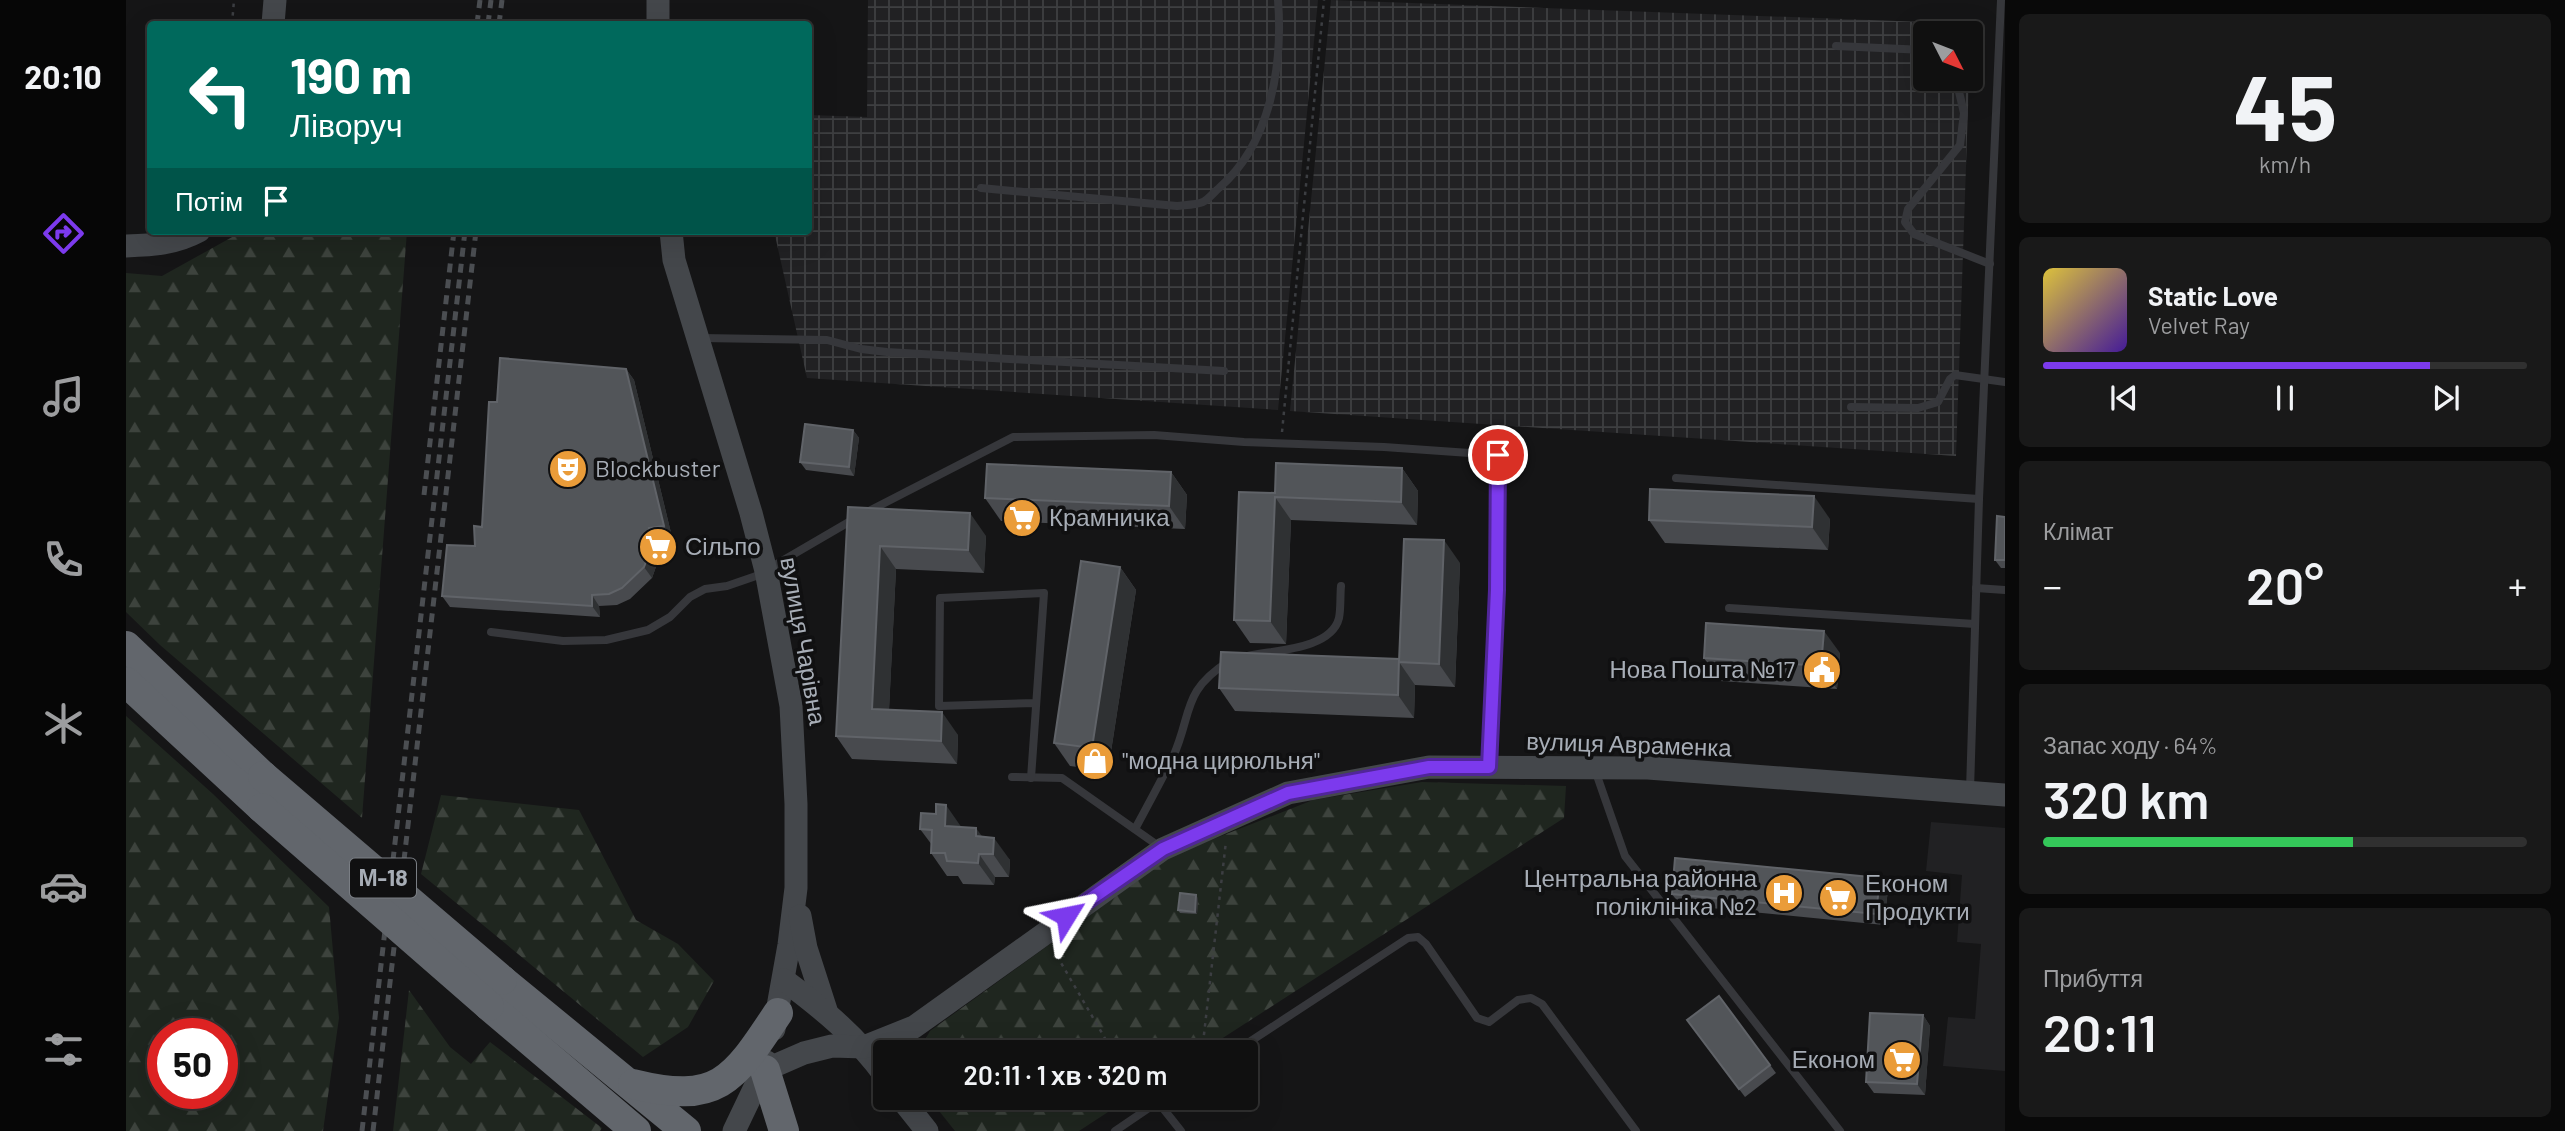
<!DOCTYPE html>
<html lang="uk">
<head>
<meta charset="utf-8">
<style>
	body { margin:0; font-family:Barlow,sans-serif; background:#191919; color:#f1f3f6; height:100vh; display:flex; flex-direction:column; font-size:26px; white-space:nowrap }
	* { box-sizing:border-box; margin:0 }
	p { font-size:23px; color:#9c9d9f }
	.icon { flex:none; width:38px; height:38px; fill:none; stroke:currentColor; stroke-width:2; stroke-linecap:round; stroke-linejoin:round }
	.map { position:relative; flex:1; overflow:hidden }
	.drawer { display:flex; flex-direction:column; gap:14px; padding:14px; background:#090909; width:560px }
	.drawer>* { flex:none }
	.top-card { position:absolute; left:21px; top:21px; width:665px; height:214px; border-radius:7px; box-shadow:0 7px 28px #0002,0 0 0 2px #303030; background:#00695c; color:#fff; overflow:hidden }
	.needle { width:46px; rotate:132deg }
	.tools { position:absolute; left:1787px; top:21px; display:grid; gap:14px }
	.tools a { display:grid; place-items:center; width:70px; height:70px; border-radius:7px; background:#101010; box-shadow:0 7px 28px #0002,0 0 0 2px #303030; font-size:35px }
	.speed { position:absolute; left:21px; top:1018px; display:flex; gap:14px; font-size:35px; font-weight:700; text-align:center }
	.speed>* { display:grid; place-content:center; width:91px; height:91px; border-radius:50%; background:#101010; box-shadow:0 7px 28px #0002,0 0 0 2px #303030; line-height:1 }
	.speed .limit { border:10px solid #d22; background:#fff; color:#111 }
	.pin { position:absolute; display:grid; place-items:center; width:60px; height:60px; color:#fff; margin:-30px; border:4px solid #fff; border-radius:50%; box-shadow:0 2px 7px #0007 }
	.me { position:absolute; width:77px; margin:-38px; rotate:55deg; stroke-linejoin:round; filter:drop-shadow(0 0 5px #0008) }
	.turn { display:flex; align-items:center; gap:24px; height:147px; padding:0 28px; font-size:32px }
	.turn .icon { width:91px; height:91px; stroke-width:2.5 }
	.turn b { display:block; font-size:49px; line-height:60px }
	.then { display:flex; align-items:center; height:66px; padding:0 28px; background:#0003; gap:14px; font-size:26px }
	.big { font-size:52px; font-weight:600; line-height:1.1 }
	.drawer .tile { flex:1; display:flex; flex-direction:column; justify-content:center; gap:10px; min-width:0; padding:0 24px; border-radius:10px; background:#191919 }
	.drawer .dial { align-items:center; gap:0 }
	.dial b { font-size:91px; line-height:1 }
	.song { display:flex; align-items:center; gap:21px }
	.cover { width:84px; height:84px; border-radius:10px; background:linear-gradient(135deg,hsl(50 70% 55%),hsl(260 70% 35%)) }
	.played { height:7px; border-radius:4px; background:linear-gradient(90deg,#7c3aed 80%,#303030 80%) }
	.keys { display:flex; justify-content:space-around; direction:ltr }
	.heat { display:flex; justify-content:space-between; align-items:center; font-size:38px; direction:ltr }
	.charge { height:10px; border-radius:5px; background:linear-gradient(90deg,#34c759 64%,#303030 0) }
	.trip { position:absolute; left:747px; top:1040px; width:385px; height:70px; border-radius:7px; background:#101010; box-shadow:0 7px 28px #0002,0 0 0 2px #303030; font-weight:600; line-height:70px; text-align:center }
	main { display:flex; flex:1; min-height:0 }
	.menu { display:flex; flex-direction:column; width:126px; justify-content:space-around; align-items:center; background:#060606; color:#9c9d9f }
	.menu .icon { width:49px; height:49px }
	.menu .active { color:#7c3aed }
	.menu b { font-size:32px; color:#f1f3f6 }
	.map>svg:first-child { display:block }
</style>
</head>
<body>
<main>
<nav class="menu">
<b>20:10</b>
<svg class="icon active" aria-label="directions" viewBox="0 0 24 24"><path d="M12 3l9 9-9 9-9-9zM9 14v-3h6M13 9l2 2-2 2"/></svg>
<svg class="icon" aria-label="music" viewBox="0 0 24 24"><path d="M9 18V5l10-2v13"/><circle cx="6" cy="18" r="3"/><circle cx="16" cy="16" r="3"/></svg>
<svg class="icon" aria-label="phone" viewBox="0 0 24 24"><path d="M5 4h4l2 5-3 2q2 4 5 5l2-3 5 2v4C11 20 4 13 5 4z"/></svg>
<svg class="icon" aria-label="climate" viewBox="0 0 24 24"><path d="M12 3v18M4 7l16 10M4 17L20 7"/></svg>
<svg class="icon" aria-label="car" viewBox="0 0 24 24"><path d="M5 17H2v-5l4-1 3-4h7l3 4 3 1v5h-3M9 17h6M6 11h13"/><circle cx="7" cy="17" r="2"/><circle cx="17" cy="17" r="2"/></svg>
<svg class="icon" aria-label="filters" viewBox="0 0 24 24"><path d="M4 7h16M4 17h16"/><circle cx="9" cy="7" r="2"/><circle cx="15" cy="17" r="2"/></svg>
</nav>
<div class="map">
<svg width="1879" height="1131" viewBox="0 0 1879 1131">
	<defs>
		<pattern id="industrial-grid" width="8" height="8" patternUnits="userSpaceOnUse" patternTransform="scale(1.75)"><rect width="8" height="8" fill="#212123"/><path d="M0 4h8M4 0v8" fill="none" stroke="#3e3f41"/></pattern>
		<pattern id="forest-firs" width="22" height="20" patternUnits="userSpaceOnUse" patternTransform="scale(1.75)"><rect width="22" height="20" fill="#1f261f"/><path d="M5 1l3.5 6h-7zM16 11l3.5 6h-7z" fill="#3d433d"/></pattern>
	</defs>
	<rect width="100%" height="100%" fill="#151516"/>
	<path fill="#212123" d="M1805,822L1879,828V1071L1817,1066L1822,1017L1849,1019L1855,944L1831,942L1836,875L1800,871Z"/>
	<g fill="url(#industrial-grid)">
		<path d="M742,0H1192L1152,410L681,378L648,231H682L683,115L741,117Z"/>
		<path d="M1205,0L1824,23L1828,33H1799V79H1843L1830,456L1164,411Z"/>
	</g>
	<g fill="url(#forest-firs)" fill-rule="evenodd">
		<path d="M117,231H281L236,818L34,645L0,612V273L36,276Z"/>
		<path d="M0,716L87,794L203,907L213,1018L197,1131H0ZM96,1034V1094H37V1034Z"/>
		<path d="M1296,782L1440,786L1438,818L1075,1052H792L804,1031L1047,855L1187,800Z"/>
		<path d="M315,795L453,810L510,920L552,944L588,981L562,1027L517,1057L295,874Z"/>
		<path d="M283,990L324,1047L345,1064L364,1042L476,1128L474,1131H267Z"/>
		<path d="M802,1097H1005L953,1131H829Z"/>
	</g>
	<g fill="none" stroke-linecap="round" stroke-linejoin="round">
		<g stroke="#3c3e42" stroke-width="2.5" stroke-dasharray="3.5 5" stroke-linecap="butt">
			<path d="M106,24L108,0"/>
			<path d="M1156,432L1198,0"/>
			<path d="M931,956L987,1052"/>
			<path d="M1076,1052L1100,841"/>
		</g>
		<g stroke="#36373b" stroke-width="8">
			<path d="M1710,46L1799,50"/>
			<path d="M1830,79L1838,113L1834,145L1782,209L1779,222L1788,234L1864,264"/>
			<path d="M855,188L1051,206C1058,205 1070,205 1077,202C1083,199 1088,192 1093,188C1145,143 1157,65 1152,0"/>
			<path d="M575,338L701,340L735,349L761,352L1098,371"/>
			<path d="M1725,407L1792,408L1812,402L1824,379L1829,375L1879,382"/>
			<path d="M1550,478L1853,499"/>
			<path d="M739,513L887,437L1028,435L1118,442L1258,447L1372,455L1371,590L1363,767"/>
			<path d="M1850,588L1879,590"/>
			<path d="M1603,608L1849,624"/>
			<path d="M365,632L437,641L480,640L522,630L544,617L564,597L579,589L601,586L630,576L728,519"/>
			<path d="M1122,656C1147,650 1205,650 1213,618C1215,608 1214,596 1215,586"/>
			<path d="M1469,770L1499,856L1714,1131"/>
			<path d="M886,777L936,778L1034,847"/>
			<path d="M905,778L918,593L814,598L813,706L910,703"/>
			<path d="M1844,790L1853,499L1875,0"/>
			<path d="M1009,829C1022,805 1035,781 1047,757C1067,712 1055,692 1103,661"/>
			<path d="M1108,1052L1282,938L1292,937L1300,944L1351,1018L1363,1022L1392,1000L1405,998L1416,1004L1510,1131"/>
			<path d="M1032,1102L1055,1131"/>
			<path d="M989,1131L1039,1097"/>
		</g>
		<g stroke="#44474b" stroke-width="23">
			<path d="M147,24L149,0"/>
			<path d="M532,24V0"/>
			<path d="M545,231L548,260L625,513L640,571L665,706L670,804V888L663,945L648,1029"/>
			<path d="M0,246C27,245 49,244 73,231"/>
			<path d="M674,916L680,948L700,1010"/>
			<path d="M658,980C697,1009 731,1037 760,1077"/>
			<path d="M639,1070L678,1053L706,1046L738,1047L788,1027L1037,849L1162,793L1303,767L1522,768L1879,795"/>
			<path d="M774,1097L801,1131"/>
			<path d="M608,1131L641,1062"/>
		</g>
		<g stroke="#62666c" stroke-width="30">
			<path d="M0,646L137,776"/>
			<path d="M0,682L136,808"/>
			<path d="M376,980L560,1131"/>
			<path d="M363,1006L510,1131"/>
			<path d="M639,1070L658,1131"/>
			<path d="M507,1084C592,1105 607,1081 652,1013"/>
		</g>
		<g stroke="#4b4e52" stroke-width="5" stroke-dasharray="9 7" stroke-linecap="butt">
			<path d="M351,24L354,0"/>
			<path d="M362,24L365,0"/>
			<path d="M373,24L376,0"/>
			<path d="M298,495L328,231"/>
			<path d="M236,1131L339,231"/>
			<path d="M247,1131L350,231"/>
		</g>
		<g stroke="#62666c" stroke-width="30">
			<path d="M137,776L376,980"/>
			<path d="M136,808L363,1006"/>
		</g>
	</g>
	<g fill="#484a4e">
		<path d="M500,369L508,380L546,537L531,539L533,548L532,561L526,578L504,599L491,605L473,606L474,617L324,607L316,596L349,546L356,527Z"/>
		<path d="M727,430L733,438L728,476L680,470L674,462Z"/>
		<path d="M1276,468L1292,491L1291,525L1165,520L1160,644L1124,643L1108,620L1149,493Z"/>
		<path d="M1045,472L1061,495L1059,529L875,521L859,498Z"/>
		<path d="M722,507L860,536L858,573L770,569L763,709L832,735L831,764L726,759L710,736Z"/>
		<path d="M1879,517V568H1875L1869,560Z"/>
		<path d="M1704,519L1702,550L1539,543L1523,520Z"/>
		<path d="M1334,563L1329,687L1289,685L1288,718L1109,711L1093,688L1273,659Z"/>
		<path d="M994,567L1010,590L982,771L944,766L928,743Z"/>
		<path d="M1714,653L1711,689L1594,681L1578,658Z"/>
		<path d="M835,827L857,837L884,860L883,877H869L868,885L837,884L832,876H821L805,853L806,845L794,829Z"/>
		<path d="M1754,878L1762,889L1758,925L1554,905L1546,894Z"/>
		<path d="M1072,898L1071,914L1054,913L1052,910Z"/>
		<path d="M1593,996L1650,1073L1619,1097L1561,1020Z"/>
		<path d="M1797,1015L1804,1026L1799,1095L1748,1093L1740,1082Z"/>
	</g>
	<g fill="#2f3133">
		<path d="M500,369L508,380L546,537L538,526Z"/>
		<path d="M727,430L733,438L728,476L723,467Z"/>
		<path d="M1276,468L1292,491L1291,525L1275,502Z"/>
		<path d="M1045,472L1061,495L1059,529L1043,506Z"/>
		<path d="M1688,496L1704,519L1702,550L1686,527Z"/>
		<path d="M1149,497L1165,520L1160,644L1144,621Z"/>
		<path d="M844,513L860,536L858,573L842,550Z"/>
		<path d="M523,528L531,539L533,548L532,561L526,578L518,567Z"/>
		<path d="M1318,540L1334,563L1329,687L1313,664Z"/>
		<path d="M754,546L770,569L762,732L746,709Z"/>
		<path d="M994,567L1010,590L982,771L966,748Z"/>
		<path d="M466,595L473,606L474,617L466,606Z"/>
		<path d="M1698,631L1714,653L1711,689L1695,666Z"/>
		<path d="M1273,662L1289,685L1288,718L1272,695Z"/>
		<path d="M816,712L832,735L831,764L815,741Z"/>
		<path d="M820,805L836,828L819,826Z"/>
		<path d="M850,828L866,850L850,836Z"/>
		<path d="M868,838L884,860L883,877L867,854Z"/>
		<path d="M853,854L869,877L868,885L852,863Z"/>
		<path d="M1754,878L1762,889L1758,925L1750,914Z"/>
		<path d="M1070,895L1072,898L1071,914L1069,912Z"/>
		<path d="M1797,1015L1804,1026L1799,1095L1791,1084Z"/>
	</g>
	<g fill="#525559" stroke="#606368" stroke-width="2">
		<path d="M374,358L500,369L538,526L523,528L525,537V549L518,567L496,588L483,594L466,595V606L316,596L321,545L349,546L348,526L356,527L363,402H371Z"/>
		<path d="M679,424L727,430L723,467L674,462Z"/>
		<path d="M1150,463L1276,468L1275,502L1149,497L1144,621L1108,620L1113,492L1149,493Z"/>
		<path d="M861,464L1045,472L1043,506L859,498Z"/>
		<path d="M1524,489L1688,496L1686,527L1523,520Z"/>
		<path d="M722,507L844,513L842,550L754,546L746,709L816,712L815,741L710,736Z"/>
		<path d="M1871,516L1879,517V560H1869Z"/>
		<path d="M1278,539L1318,540L1313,664L1273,662Z"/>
		<path d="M955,561L994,567L966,748L928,743Z"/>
		<path d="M1580,623L1698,631L1695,666L1578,658Z"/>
		<path d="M1095,652L1273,659L1272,695L1093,688Z"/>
		<path d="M810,804L820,805L819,826L850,828V836L868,838L867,854H853L852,863L821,861L819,853H805L806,830L794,829L795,813L810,814Z"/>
		<path d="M1549,858L1754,878L1750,914L1546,894Z"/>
		<path d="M1054,893L1070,895L1069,912L1052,910Z"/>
		<path d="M1593,996L1644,1065L1613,1089L1561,1020Z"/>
		<path d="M1744,1013L1797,1015L1791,1084L1740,1082Z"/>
	</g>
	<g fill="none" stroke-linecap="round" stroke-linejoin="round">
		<defs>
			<path id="route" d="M940,916L1037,849L1162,793L1303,767H1363L1371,590L1372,455"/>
		</defs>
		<use href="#route" stroke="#51269a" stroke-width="18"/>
		<use href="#route" stroke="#7c3aed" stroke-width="12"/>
	</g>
	<defs>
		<symbol id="theatre-disc" viewBox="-11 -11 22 22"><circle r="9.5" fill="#ea9c39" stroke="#101011"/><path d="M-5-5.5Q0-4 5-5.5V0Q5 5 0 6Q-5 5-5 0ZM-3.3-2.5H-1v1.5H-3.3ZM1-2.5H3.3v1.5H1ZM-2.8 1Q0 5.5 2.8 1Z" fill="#fff"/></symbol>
		<symbol id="supermarket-disc" viewBox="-11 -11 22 22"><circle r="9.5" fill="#ea9c39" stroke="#101011"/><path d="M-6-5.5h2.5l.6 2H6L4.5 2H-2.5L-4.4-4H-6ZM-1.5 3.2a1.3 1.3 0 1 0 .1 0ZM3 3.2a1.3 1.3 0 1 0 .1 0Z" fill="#fff"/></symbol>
		<symbol id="civic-disc" viewBox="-11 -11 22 22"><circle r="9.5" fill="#ea9c39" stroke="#101011"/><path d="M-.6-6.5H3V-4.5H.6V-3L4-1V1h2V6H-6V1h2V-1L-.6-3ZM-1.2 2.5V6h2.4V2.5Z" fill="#fff"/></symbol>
		<symbol id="shop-disc" viewBox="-11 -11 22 22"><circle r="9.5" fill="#ea9c39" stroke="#101011"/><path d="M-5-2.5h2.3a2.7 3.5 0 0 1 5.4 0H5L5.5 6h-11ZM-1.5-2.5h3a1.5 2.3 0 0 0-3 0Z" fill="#fff"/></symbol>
		<symbol id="hospital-disc" viewBox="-11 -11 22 22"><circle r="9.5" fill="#ea9c39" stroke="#101011"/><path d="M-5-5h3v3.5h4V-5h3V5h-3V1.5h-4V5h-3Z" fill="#fff"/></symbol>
	</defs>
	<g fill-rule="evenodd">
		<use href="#theatre-disc" x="420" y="447" width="44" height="44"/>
		<use href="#supermarket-disc" x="874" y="496" width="44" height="44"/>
		<use href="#supermarket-disc" x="510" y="525" width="44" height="44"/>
		<use href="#civic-disc" x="1674" y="648" width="44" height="44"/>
		<use href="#shop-disc" x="947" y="739" width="44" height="44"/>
		<use href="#hospital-disc" x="1636" y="871" width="44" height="44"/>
		<use href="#supermarket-disc" x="1690" y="876" width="44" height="44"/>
		<use href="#supermarket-disc" x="1754" y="1038" width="44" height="44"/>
	</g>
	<g text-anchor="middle" stroke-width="7" stroke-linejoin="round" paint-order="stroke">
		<rect fill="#101011" stroke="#7a7e84" stroke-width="2" x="224" y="858.5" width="66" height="39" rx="5"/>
		<g font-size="23" font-weight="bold" fill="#a7adb6">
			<text x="257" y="886">М-18</text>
		</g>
		<g font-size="24" fill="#a7adb6" stroke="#101011" text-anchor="start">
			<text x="469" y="477">Blockbuster</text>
			<text x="923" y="526">Крамничка</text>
			<text x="559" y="555">Сільпо</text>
			<text x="1669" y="678" text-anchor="end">Нова Пошта №17</text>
			<text x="996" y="769">"модна цирюльня"</text>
			<text x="1631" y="887" text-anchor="end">Центральна районна<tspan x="1631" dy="28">поліклініка №2</tspan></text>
			<text x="1739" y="892">Економ<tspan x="1739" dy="28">Продукти</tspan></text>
			<text x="1749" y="1068" text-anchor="end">Економ</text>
		</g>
		<g font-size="24" fill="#a7adb6" stroke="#101011">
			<text transform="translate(677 641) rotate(80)" y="8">вулиця Чарівна</text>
			<text transform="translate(1503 745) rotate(2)" y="8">вулиця Авраменка</text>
		</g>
	</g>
</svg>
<div class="tools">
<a><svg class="needle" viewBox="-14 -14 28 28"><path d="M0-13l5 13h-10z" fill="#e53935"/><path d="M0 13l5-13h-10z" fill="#9c9d9f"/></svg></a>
</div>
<div class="speed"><div class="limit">50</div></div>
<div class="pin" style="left:1372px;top:455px;background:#d93025"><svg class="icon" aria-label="arrive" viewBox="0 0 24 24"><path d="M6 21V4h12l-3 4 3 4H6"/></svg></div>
<svg class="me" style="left:940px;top:916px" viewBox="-20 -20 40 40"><path d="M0-17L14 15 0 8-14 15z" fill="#7c3aed" stroke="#fff" stroke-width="4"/></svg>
<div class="trip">20:11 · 1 хв · 320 m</div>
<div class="top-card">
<div class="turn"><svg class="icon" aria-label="left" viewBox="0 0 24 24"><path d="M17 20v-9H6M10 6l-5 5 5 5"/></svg><div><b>190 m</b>Ліворуч</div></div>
<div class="then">Потім<svg class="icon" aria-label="arrive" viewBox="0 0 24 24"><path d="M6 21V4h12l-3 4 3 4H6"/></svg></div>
</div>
</div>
<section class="drawer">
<div class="tile dial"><b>45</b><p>km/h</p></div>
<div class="tile">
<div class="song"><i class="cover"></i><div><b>Static Love</b><p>Velvet Ray</p></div></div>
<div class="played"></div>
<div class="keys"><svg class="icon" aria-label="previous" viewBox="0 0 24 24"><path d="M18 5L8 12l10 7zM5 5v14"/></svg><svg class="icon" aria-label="pause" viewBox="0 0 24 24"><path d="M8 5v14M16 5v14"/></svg><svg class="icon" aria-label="next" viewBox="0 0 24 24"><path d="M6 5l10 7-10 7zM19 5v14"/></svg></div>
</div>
<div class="tile"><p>Клімат</p>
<div class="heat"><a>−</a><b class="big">20°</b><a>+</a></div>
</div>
<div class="tile"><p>Запас ходу · 64%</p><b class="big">320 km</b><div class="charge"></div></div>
<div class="tile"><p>Прибуття</p><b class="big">20:11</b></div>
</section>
</main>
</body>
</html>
